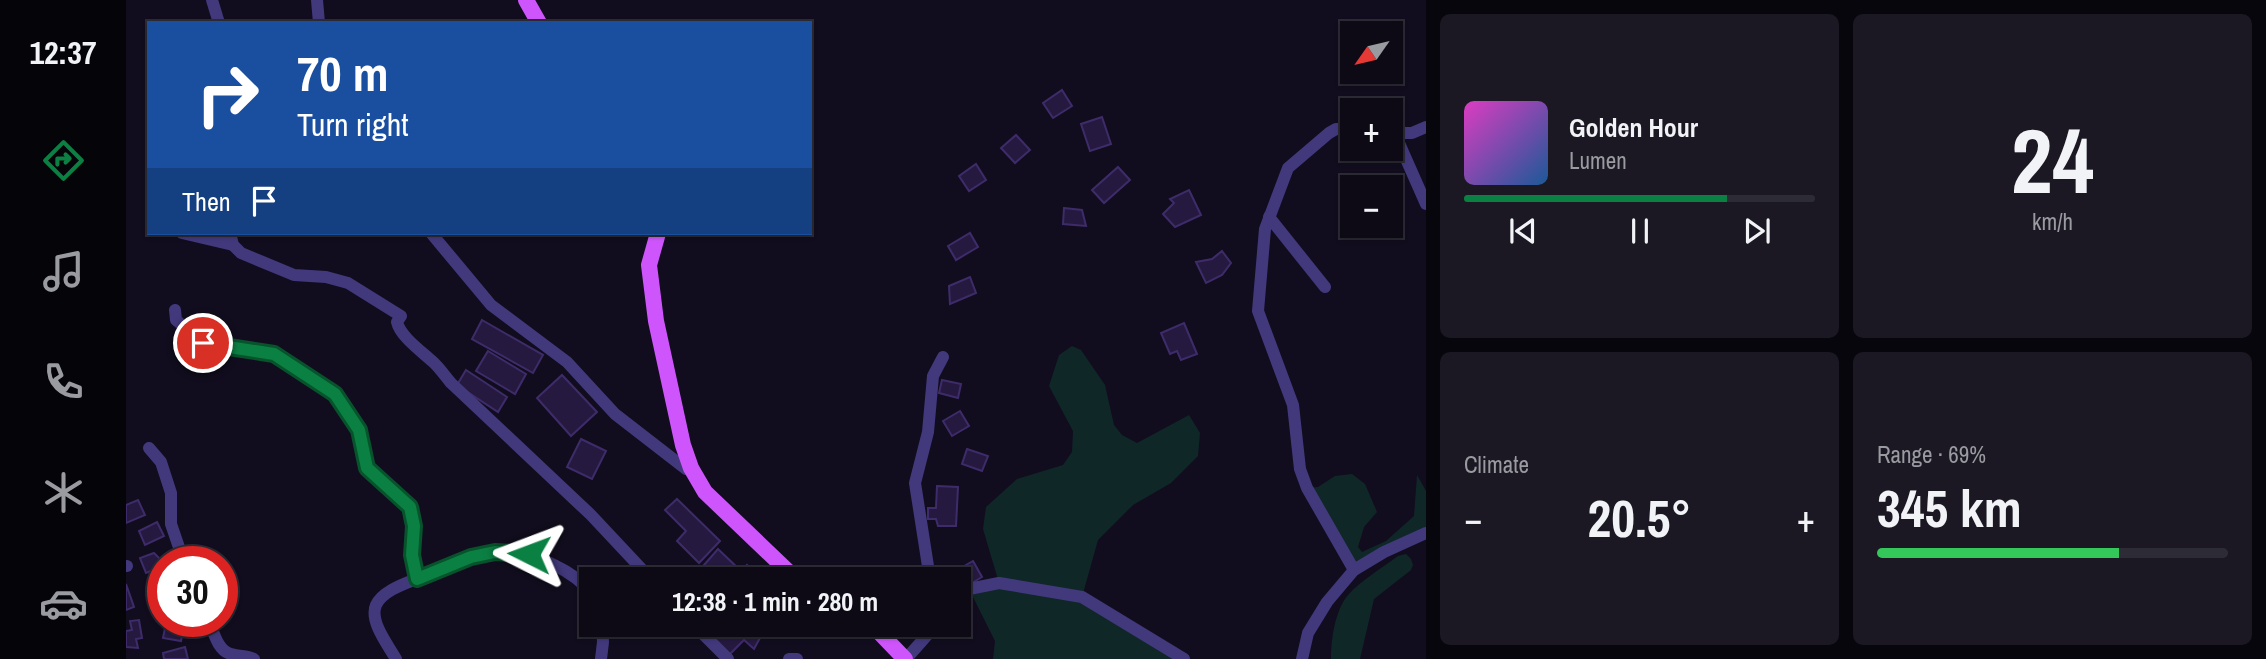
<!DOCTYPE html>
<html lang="en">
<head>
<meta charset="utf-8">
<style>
	body { margin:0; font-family:"Archivo Narrow",sans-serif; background:#1b1823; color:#f1f3f6; height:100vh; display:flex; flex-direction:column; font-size:26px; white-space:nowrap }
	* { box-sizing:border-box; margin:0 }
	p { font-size:23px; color:#9a9aa1 }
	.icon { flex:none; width:38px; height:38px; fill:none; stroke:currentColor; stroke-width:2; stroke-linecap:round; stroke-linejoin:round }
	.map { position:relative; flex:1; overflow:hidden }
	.panel { display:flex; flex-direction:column; gap:14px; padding:14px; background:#07060c; width:840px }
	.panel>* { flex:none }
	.top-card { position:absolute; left:21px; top:21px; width:665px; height:214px; border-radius:0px; box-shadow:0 2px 5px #0004,0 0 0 2px #2d2b35; background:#1a4fa0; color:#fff; overflow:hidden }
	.needle { width:46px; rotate:236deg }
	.buttons { position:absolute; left:1214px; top:21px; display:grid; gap:14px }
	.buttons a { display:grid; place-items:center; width:63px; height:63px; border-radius:0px; background:#0d0a16; box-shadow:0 2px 5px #0004,0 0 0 2px #2d2b35; font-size:35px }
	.speed { position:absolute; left:21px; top:546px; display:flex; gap:14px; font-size:35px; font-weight:700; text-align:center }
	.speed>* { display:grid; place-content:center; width:91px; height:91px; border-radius:50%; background:#0d0a16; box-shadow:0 2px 5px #0004,0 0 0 2px #2d2b35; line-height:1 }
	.speed .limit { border:10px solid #d22; background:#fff; color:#111 }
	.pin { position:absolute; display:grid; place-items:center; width:60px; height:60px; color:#fff; margin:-30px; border:4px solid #fff; border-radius:50%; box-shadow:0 2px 7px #0007 }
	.me { position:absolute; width:77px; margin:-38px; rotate:273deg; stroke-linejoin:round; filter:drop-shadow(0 0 5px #0008) }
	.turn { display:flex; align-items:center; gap:24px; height:147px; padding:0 35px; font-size:32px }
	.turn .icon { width:91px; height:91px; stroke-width:2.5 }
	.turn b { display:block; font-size:49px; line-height:60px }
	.then { display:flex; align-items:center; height:66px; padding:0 35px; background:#0003; gap:14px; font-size:26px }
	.big { font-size:52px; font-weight:800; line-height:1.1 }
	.panel .tile { flex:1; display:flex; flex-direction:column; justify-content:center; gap:10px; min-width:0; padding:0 24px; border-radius:10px; background:#1b1823 }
	.panel .dial { align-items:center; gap:0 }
	.dial b { font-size:91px; line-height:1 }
	.song { display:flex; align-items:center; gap:21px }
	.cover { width:84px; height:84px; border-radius:10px; background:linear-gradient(135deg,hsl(310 70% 55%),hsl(210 70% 35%)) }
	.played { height:7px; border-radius:4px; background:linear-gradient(90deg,#0b8043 75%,#2d2b35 75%) }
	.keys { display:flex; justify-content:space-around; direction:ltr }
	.heat { display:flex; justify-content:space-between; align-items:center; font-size:38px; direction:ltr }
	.charge { height:10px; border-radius:5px; background:linear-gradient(90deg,#34c759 69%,#2d2b35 0) }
	.panel .tiles { flex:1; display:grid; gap:14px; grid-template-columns:repeat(2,1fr) }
	.trip { position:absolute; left:453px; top:567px; width:392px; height:70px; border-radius:0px; background:#0d0a16; box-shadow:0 2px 5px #0004,0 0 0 2px #2d2b35; font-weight:800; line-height:70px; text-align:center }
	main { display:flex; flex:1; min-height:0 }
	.dock { display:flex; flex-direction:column; width:126px; justify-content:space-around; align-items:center; background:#050409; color:#9a9aa1 }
	.dock .icon { width:49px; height:49px }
	.dock .active { color:#0b8043 }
	.dock b { font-size:32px; color:#f1f3f6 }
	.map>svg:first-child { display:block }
</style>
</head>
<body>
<main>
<nav class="dock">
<b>12:37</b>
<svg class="icon active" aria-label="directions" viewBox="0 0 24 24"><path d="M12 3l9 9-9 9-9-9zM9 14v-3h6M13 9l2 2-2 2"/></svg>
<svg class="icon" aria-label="music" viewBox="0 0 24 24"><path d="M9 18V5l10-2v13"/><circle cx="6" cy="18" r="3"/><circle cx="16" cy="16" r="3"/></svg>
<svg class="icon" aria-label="phone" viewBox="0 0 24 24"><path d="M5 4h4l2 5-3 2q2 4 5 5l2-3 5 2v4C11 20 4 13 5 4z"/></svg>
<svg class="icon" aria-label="climate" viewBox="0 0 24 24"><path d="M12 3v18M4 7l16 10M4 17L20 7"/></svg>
<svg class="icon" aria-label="car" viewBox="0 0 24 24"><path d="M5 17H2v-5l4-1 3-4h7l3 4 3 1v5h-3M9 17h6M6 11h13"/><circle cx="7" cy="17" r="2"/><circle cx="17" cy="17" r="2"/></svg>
</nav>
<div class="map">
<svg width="1300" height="659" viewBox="0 0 1300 659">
	<rect width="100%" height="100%" fill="#110d1e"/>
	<g fill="#102728">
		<path d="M946,346L955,350L979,385L988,425L996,435L1011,443L1063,415L1074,433L1072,456L1045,483L1007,505L972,540L956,597L1058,659H867L869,641L843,589L873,583L857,529L860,507L891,479L937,465L946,452L947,431L923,386L933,355Z"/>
		<path d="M1226,474L1239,484L1251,512L1238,527L1232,547L1236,552L1260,541L1288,516L1291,475L1300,491V533L1228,570L1181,488L1192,487L1209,476Z"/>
		<path d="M1280,554L1285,559L1287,565L1285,570L1248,599L1234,659H1205C1205,640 1209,609 1223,594C1236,580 1256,568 1272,556Z"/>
	</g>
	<g fill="#25193f" stroke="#3e2c6a" stroke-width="2">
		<path d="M936,90L946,106L927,118L917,103Z"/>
		<path d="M976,117L985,144L964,151L955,124Z"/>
		<path d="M890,135L904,150L889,163L875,148Z"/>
		<path d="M850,164L860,180L843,191L833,176Z"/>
		<path d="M992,167L1004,180L978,203L966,190Z"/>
		<path d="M1063,190L1075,215L1049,227L1037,214L1048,203L1044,199Z"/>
		<path d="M938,208L956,210L960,226L937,224Z"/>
		<path d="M844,233L852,247L830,260L822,246Z"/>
		<path d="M1096,251L1105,263L1096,275L1080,283L1070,262L1086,259Z"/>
		<path d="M844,277L850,293L824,304L823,286Z"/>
		<path d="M356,320L417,355L407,373L346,339Z"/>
		<path d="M1058,323L1071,354L1055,360L1051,351L1044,354L1035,333Z"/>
		<path d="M362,351L400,374L389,394L350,371Z"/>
		<path d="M340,370L381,397L372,412L331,385Z"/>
		<path d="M436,375L471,412L445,436L411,398Z"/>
		<path d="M816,380L835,384L832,398L813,393Z"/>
		<path d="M834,411L843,426L826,436L817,421Z"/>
		<path d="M455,439L480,451L466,479L441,467Z"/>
		<path d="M841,449L862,456L856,471L836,464Z"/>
		<path d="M811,486L832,487L830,526H812L810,519H802V508H810Z"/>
		<path d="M551,499L594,541L573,563L551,541L560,531L539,510Z"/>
		<path d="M12,500L19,515L0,523V505Z"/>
		<path d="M31,522L38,536L19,545L13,531Z"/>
		<path d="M592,549L615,571L621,565L636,579H592L578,565Z"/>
		<path d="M28,553L36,561L32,568L20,573L14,558Z"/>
		<path d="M847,561L856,577L841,586L831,570Z"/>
		<path d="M0,584L8,607L0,610Z"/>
		<path d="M37,600V619L30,620L27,602Z"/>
		<path d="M13,620L16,638L10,639L12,648L0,647V631L6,630L4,621Z"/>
		<path d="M40,623L58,627L55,641L37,638Z"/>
		<path d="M583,625H641L628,649L618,640L603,655L577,630Z"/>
		<path d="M59,647L62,659H38L37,653Z"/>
	</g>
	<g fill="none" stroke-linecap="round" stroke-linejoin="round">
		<g stroke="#42397d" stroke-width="12">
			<path d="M86,0L93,23"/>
			<path d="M191,0L193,23"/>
			<path d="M1227,129H1210L1203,133L1162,168L1139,229L1132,311L1167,405L1174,469L1181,488L1228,570"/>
			<path d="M1265,133H1286L1300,127"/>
			<path d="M1269,134L1300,204"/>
			<path d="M1143,217L1199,287"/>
			<path d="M56,233L107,245"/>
			<path d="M104,233L107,245L115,253L168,275L200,277L222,283L275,316L271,322C274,336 295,351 306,361C313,367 319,376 325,383L465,515L525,579"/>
			<path d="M305,233L365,305L441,362L489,414L560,469L565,468"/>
			<path d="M49,310L50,320L77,343L148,354L209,394L233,430L241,468L283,507L288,526L286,555L291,579"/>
			<path d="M23,448L35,462L45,493V524L58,562"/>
			<path d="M0,566H1"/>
			<path d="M804,579L789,483L802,432L807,376L817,357"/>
			<path d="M833,600L843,589L873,583L956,597L1058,659"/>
			<path d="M83,621C88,633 92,651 105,654C114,657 120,655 128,659"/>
			<path d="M568,625L602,659"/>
			<path d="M760,639L773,625"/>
			<path d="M270,659C262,645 243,621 250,605C257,590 281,583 295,577C329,563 366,545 403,554C411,556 420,562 428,565C443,572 456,581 466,594"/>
			<path d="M475,659L477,642L476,625"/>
			<path d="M663,659H671"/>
			<path d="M780,659L810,625"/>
			<path d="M1176,659L1182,633L1201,602L1228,570L1258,552L1300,533"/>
		</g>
		<g stroke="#ce55fb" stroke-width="16">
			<path d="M400,0L413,23"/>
			<path d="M532,233L523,265L530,321L557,445L565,468L579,492L670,579"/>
			<path d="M742,625L752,631L779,659"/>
		</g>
	</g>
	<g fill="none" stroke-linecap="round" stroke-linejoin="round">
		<defs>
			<path id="route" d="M77,343L148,354L209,394L233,430L241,468L284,507L288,526L286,555L291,579L345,557L369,552L403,554"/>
		</defs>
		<use href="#route" stroke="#07532c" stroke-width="18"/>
		<use href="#route" stroke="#0b8043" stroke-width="12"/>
	</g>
</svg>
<div class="buttons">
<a><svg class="needle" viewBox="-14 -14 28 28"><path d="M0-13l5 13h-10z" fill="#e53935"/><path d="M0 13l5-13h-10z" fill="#9a9aa1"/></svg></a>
<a>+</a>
<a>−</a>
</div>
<div class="speed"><div class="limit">30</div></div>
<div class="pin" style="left:77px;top:343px;background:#d93025"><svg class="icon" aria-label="arrive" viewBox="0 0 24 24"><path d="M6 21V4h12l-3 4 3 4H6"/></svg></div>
<svg class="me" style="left:403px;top:554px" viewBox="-20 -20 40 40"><path d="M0-17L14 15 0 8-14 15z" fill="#0b8043" stroke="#fff" stroke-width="4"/></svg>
<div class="trip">12:38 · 1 min · 280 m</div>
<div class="top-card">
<div class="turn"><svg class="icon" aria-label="right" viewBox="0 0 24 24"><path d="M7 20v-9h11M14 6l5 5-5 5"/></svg><div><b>70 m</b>Turn right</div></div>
<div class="then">Then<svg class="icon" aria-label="arrive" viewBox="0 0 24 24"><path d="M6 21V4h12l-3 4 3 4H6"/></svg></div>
</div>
</div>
<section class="panel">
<div class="tiles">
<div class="tile">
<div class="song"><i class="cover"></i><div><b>Golden Hour</b><p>Lumen</p></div></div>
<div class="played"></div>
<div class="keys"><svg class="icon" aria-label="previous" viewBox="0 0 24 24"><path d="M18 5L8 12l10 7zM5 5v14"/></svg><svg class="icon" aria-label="pause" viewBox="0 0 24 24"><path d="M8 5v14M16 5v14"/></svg><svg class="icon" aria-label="next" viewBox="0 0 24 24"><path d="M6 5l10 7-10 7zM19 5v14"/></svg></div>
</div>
<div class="tile dial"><b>24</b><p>km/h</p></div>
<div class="tile"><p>Climate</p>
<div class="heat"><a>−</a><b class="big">20.5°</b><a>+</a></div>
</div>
<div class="tile"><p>Range · 69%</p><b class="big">345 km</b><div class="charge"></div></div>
</div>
</section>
</main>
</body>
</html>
